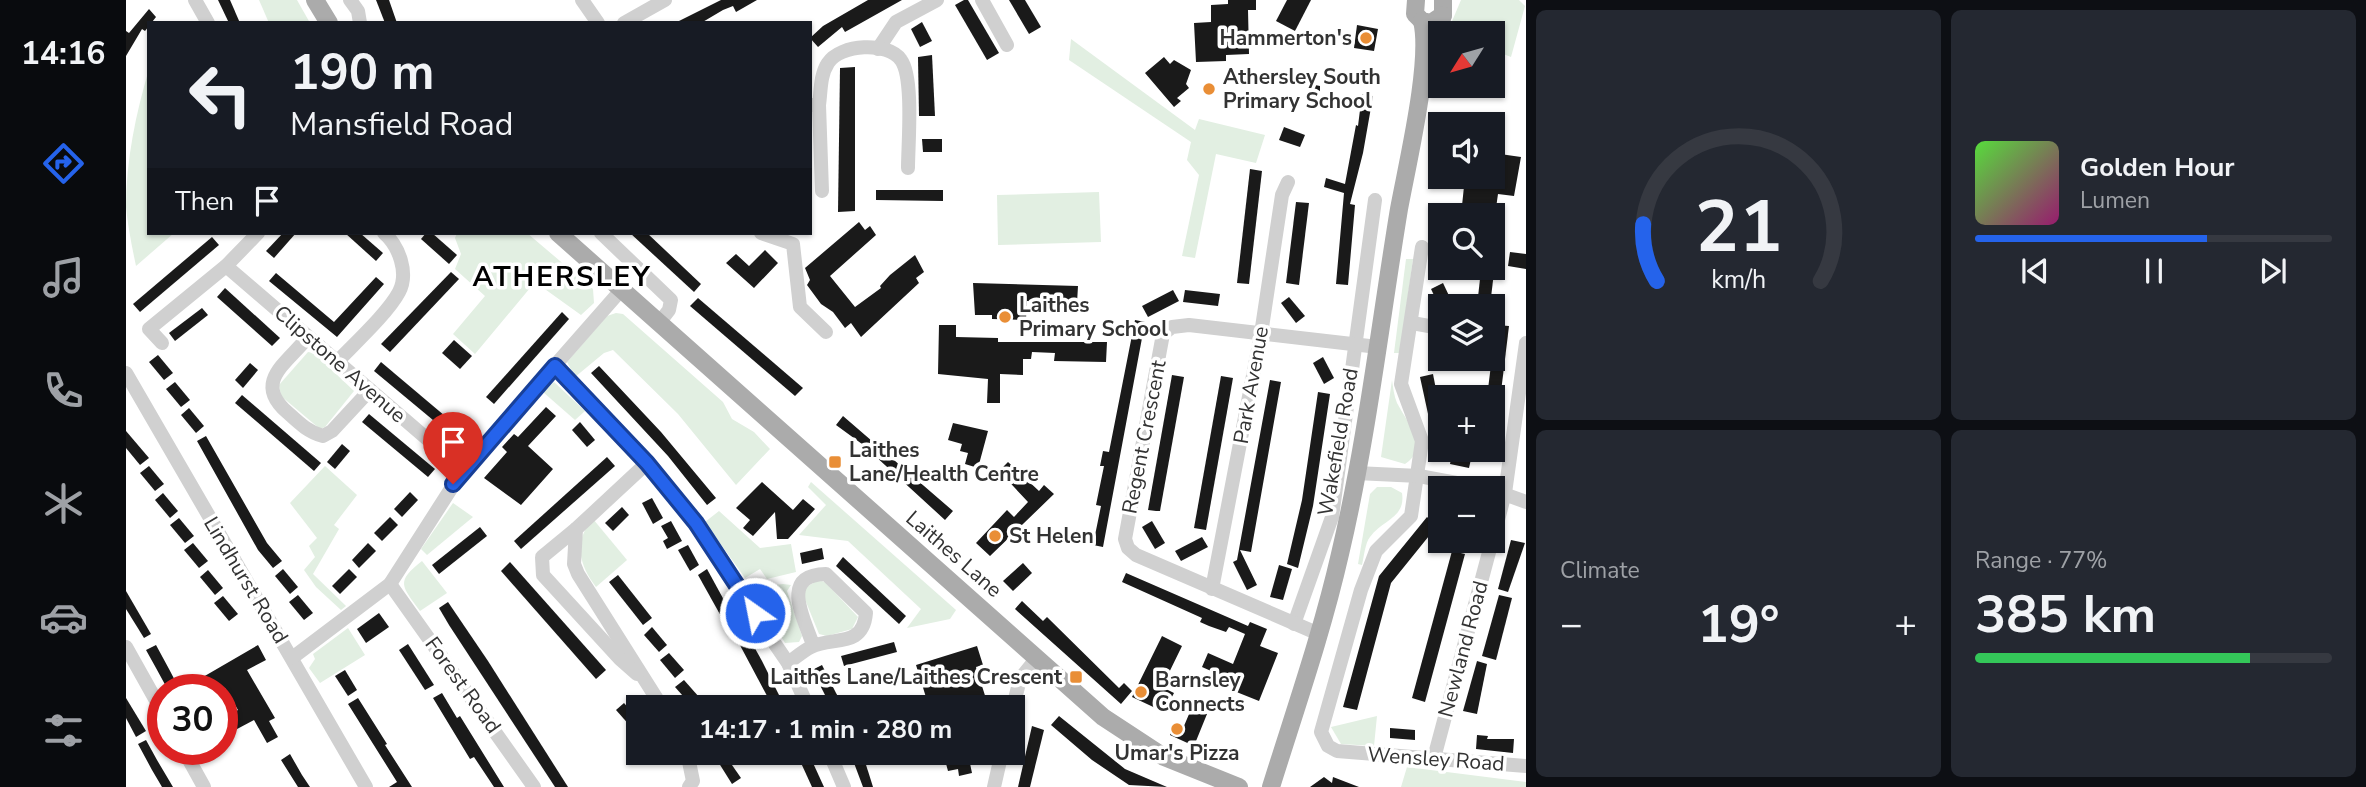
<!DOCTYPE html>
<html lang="en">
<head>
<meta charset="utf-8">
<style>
	body { margin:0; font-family:"Nunito Sans",sans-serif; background:#242831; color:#f1f3f6; height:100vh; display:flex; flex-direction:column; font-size:26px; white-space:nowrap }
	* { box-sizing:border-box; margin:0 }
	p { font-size:23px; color:#9ea1a6 }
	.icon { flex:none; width:38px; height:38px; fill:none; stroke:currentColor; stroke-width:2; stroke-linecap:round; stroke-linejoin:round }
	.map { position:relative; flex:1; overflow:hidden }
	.side { display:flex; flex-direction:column; gap:10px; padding:10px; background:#0d0f14; width:840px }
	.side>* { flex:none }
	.banner { position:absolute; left:21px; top:21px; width:665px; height:214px; border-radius:0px; box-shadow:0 2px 5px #0004; background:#171b24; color:#f1f3f6; overflow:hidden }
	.needle { width:46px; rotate:233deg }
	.buttons { position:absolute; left:1302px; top:21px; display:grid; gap:14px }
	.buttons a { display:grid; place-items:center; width:77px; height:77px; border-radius:0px; background:#171b24; box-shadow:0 2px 5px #0004; font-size:35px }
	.speed { position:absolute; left:21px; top:674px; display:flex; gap:14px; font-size:35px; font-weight:700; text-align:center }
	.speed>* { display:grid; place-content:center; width:91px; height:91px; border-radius:50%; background:#171b24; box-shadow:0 2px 5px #0004; line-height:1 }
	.speed .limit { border:10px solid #d22; background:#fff; color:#111 }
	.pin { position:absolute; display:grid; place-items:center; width:60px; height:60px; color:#fff; margin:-72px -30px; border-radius:50% 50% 50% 0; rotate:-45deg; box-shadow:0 0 7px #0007 }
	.pin .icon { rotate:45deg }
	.me { position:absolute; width:77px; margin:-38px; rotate:327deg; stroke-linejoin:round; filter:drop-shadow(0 0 5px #0008) }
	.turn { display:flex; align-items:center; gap:24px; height:147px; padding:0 28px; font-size:32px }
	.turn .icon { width:91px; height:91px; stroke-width:2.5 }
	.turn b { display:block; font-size:49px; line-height:60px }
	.then { display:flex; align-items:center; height:66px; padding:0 28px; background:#0003; gap:14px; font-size:26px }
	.big { font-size:52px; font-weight:700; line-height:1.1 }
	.side .widget { flex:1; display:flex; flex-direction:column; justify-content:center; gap:10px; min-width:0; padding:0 24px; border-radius:10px; background:#242831 }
	.side .dial { align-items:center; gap:0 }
	.dial svg { height:182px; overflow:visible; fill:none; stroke:#363941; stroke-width:7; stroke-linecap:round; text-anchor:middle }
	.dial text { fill:#f1f3f6; stroke:none }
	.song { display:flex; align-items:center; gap:21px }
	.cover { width:84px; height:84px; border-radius:10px; background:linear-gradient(135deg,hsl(110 70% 55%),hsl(320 70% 35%)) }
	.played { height:7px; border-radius:4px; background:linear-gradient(90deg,#2563eb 65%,#363941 65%) }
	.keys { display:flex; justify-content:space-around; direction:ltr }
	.heat { display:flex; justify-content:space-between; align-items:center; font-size:38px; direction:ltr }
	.charge { height:10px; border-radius:5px; background:linear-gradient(90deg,#34c759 77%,#363941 0) }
	.side .tiles { flex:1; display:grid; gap:10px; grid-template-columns:repeat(2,1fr) }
	.trip { position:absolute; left:500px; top:695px; width:399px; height:70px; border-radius:0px; background:#171b24; box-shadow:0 2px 5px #0004; font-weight:700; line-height:70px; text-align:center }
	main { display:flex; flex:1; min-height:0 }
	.menu { display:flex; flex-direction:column; width:126px; justify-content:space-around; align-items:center; background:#090b0e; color:#9ea1a6 }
	.menu .icon { width:49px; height:49px }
	.menu .selected { color:#2563eb }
	.menu b { font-size:32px; color:#f1f3f6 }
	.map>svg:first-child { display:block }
</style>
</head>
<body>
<main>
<nav class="menu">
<b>14:16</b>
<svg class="icon selected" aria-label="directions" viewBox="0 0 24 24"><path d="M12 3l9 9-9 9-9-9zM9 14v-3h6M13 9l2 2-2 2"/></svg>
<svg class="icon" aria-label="music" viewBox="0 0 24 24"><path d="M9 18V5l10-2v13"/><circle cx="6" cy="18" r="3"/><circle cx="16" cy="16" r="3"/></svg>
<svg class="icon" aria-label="phone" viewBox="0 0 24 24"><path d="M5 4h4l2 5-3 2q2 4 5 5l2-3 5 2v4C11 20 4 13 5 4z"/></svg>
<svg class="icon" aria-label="climate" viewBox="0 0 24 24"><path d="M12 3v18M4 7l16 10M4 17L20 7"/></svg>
<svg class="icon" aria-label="car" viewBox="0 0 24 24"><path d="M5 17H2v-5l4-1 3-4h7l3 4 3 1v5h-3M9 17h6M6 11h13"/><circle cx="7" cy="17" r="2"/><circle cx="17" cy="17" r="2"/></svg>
<svg class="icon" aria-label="filters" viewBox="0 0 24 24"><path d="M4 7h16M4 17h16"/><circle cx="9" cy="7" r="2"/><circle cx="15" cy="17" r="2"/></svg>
</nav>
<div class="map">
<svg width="1400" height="787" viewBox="0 0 1400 787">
	<rect width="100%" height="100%" fill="#fff"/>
	<g fill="#e2efe2">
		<path d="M133,0H171L184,23H143Z"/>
		<path d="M1335,0H1393L1399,6L1385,57L1367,50V33H1321Z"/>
		<path d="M945,39L1069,130L1073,119L1139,135L1130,163L1090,154L1069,258L1056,256L1073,175L1061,160L1065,142L943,60Z"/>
		<path d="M23,69V233H48L10,266C6,247 2,227 0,207C0,160 10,113 23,69Z"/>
		<path d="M973,192L975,242L872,245L871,195Z"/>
		<path d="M331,233H401L467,289L468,303L455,315L409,282L349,354L327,334L359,296L329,269L335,254L329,238Z"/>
		<path d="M1280,259H1287L1274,353H1268Z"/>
		<path d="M490,313L497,314L597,402L606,419L628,432L644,449L610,485L552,414L487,350L478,353L449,377L441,362L481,316Z"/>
		<path d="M182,352L188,353L228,391L199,427L194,429L155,396L153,385Z"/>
		<path d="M1266,380C1267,387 1268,396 1271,403C1280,420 1304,449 1279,464L1255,457Z"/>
		<path d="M428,382L459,411L449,420L417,392Z"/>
		<path d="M199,466L231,495L208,525L213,529L187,574L220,606L215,610L190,587L178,570L189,557L183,546L191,538L164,503Z"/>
		<path d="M685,482L830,610L824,619L781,628L795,609L722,541L673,535L700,505L682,487Z"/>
		<path d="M1251,487H1265L1276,493C1280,518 1256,520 1244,537C1239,543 1238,557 1236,565L1232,564L1244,494Z"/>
		<path d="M327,503L347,517L301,555L295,549Z"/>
		<path d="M593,511L634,548L665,544L670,572L641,579L634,569L619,578L579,522Z"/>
		<path d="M467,519L501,560L470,587C453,565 447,541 467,519Z"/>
		<path d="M296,561L321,593L294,611C276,586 269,582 296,561Z"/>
		<path d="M692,580L699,582L732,617L726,629L701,636L693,634L678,597L679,588Z"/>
		<path d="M657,584L665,585L661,591L676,636L673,642L659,643L630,595L641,586Z"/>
		<path d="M222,628L239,655L194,683L183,668L189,659L187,654Z"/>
		<path d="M1251,716L1248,746L1215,744L1205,727Z"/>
		<path d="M1281,767L1400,782V787H1275Z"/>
	</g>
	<g fill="#1a1a1a">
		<path d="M92,0H104L114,23H103Z"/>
		<path d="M250,0H263L271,23H259Z"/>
		<path d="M595,0H631L610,12L607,6L597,10L575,23H549Z"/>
		<path d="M742,0H776L719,32L716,27L692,47L684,38L697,26Z"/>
		<path d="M838,0H842L873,53L861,60L829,5Z"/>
		<path d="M883,0H899L915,27L903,34Z"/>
		<path d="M1102,0H1130V10H1122L1123,54L1100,55V61L1070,62L1068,23L1085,22V5L1102,4Z"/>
		<path d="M1161,0H1185L1169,31L1150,21Z"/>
		<path d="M23,9L30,17L19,31L16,29L0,56V31L3,33Z"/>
		<path d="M796,22L806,41L794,47L785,29Z"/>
		<path d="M1231,25L1252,29L1248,51L1228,48Z"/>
		<path d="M806,55L809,116H793L792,57Z"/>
		<path d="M1038,57L1044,64L1048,60L1065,70L1060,84L1063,88L1051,98L1055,101L1048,107L1019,73Z"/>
		<path d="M729,67V211L712,212L714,68Z"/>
		<path d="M1184,84L1194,86V107L1181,105Z"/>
		<path d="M1236,94L1247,96L1237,153L1224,204L1229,205L1222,285L1210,284L1218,193L1198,187L1200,178L1219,184L1230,125L1232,126Z"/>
		<path d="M1158,127L1179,135L1174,147L1153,140Z"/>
		<path d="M796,139H816V152H797Z"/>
		<path d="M1367,153L1395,157L1388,196L1372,194L1369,215H1335L1339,177H1367Z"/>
		<path d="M1124,169L1136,171L1123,284L1111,283Z"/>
		<path d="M750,190H817V201L750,200Z"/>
		<path d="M1170,202L1183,203L1173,285L1160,283Z"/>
		<path d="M733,222L739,230L744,226L750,235L704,276L729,307L755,288L754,286L764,275L789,255L798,272L790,278L793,283L735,337L725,323L719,328L707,312L695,304L681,285L684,280L679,268Z"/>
		<path d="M157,233H170L148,258L140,251Z"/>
		<path d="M219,233H234L257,253L250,261Z"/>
		<path d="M300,233H306L331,255L323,264L295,239Z"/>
		<path d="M504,233H521L575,284L568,292Z"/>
		<path d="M86,237L93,245L14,312L7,304Z"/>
		<path d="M639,250L652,263L628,288L600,263L610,254L623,266Z"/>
		<path d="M1384,252L1400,254V269L1382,266Z"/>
		<path d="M1355,270L1368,272L1364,306H1351Z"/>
		<path d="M325,272L333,279L264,352L255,344Z"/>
		<path d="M150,273L208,322L250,277L258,284L211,337L143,281Z"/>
		<path d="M847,283L952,286L951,303L901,301L900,320L866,319V315H849Z"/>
		<path d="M1317,283L1326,302L1314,308L1305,289Z"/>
		<path d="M99,288L154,338L146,346L91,297Z"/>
		<path d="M1047,290L1053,301L1022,317L1016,306Z"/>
		<path d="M1059,290L1094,294L1092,306L1057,302Z"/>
		<path d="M1163,297L1179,316L1170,323L1155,303Z"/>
		<path d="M572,298L677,388L669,396L564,306Z"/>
		<path d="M76,308L82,315L49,341L43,333Z"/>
		<path d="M436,312L443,319L368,404L360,397Z"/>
		<path d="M1009,320L1019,322L977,547L967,545L975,506L970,505L978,466H974L977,451L983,452Z"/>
		<path d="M813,325H830V337L872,338V342H981L980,362L928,361L929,353L906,352L905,359H897V375L874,374V403H861L862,379L812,374Z"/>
		<path d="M1370,325L1383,326L1374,400L1361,397Z"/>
		<path d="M328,340L346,356L334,369L316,353Z"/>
		<path d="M32,355L47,373L38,380L23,362Z"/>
		<path d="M1197,357L1208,378L1198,384L1187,363Z"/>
		<path d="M255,362L332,427L325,435L248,371Z"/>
		<path d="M124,363L132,370L117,388L109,380Z"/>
		<path d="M473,366L535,432L590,498L581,505L542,456L465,373Z"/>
		<path d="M1307,374L1314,410L1313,446L1304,423L1294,377Z"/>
		<path d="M1046,375L1058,377L1034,511H1030L1022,510Z"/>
		<path d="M1095,376L1107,378L1080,530L1068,528Z"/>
		<path d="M1144,380L1155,382L1125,552L1114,550L1131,585L1121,590L1107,562L1111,560Z"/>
		<path d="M49,382L64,400L55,407L40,389Z"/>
		<path d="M1192,392L1204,394L1187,506L1172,568L1161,564L1176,500Z"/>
		<path d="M116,395L195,463L188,471L109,403Z"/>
		<path d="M420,407L430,416L402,446L427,469L395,505L358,478L381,452L376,447L388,434L392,437Z"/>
		<path d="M63,408L78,426L70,433L55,415Z"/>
		<path d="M243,414L309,469L302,477L236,422Z"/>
		<path d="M717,416L827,511L819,520L736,444L710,425Z"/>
		<path d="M454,422L469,440L461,447L446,430Z"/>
		<path d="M827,423L862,431L852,468L839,464L842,453L834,451L836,444L822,440Z"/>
		<path d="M0,431L23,458L14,465L0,448Z"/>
		<path d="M80,436L141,543L156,561L147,568L132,550L71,441Z"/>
		<path d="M216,444L224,451L209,469L201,462Z"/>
		<path d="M1327,450H1347L1343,468L1324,464Z"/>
		<path d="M481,457L489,466L395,549L388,541Z"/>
		<path d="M882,462L913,491L918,485L928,494L864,556L850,543L881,510L888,517L902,502L873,471Z"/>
		<path d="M23,466L38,484L29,491L14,473Z"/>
		<path d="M636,482L667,510L677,499L689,509L662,539H651L649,512L627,536L617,528L624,520L610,508Z"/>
		<path d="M284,492L292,500L276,517L268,509Z"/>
		<path d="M37,493L52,511L44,518L29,500Z"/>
		<path d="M526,498L537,518L527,524L516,503Z"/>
		<path d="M496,507L503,515L487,531L479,523Z"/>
		<path d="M264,517L272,525L256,541L248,533Z"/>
		<path d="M1301,517L1311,526L1265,583L1231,710L1217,707L1253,576Z"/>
		<path d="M53,518L68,536L59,543L44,525Z"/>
		<path d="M545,521L556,541L541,549L537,541L542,538L535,526Z"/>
		<path d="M1026,521L1039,543L1029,549L1016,527Z"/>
		<path d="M354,527L361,536L313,574L306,565Z"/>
		<path d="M1076,537L1082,547L1055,561L1049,551Z"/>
		<path d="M1385,540L1399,543L1382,592L1372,589Z"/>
		<path d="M67,543L82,561L73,568L58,550Z"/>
		<path d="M242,543L250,551L233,568L226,560Z"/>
		<path d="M562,545L573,565L564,571L552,550Z"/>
		<path d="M696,548L698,559L676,564L674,553Z"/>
		<path d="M1326,551L1339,554L1299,702L1286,698Z"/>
		<path d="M717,557L780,616L773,624L710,566Z"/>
		<path d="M384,562L480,670L470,679L375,571Z"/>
		<path d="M897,563L906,573L887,591L877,581Z"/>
		<path d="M1153,565L1166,569L1157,600L1144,597Z"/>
		<path d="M157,569L172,587L164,594L149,576Z"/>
		<path d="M223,569L231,577L214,594L206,586Z"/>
		<path d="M581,569L605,613L596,618L572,575Z"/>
		<path d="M82,570L97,588L89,595L74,577Z"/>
		<path d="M1000,573L1122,626L1124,622L1141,629L1134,646L1152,653L1133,701L1098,687L1101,678L1076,667L1082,653L1107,664L1119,634L1103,627L1100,632L1083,626L1074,622L1076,618L996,582Z"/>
		<path d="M492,575L526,618L517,625L483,582Z"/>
		<path d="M0,591L25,634L18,638L0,609Z"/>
		<path d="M172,595L187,613L178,620L163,602Z"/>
		<path d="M1373,595L1386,598L1370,660L1356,656Z"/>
		<path d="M97,596L112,614L103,621L88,603Z"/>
		<path d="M896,601L917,621L921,617L993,688L998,683L1006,691L995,704L889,609Z"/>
		<path d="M322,602L362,661L442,787H429L323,625L313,608Z"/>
		<path d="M253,613L263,627L240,643L231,629Z"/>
		<path d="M610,614L636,661L659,707H647L600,619Z"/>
		<path d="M526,627L541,645L533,652L518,635Z"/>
		<path d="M1036,636L1056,646L1036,687L1048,693L1038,712L1006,697Z"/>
		<path d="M768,642L771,652L718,666L715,656Z"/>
		<path d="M282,644L308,685L299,690L273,650Z"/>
		<path d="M30,645L43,669L54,690H42L30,668L20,650Z"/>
		<path d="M132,645L140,660L121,670L149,718L143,721L152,737L141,743L128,720L96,737V719L112,710L99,688L84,690L77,677Z"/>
		<path d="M851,646L857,665L850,667L862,705L803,707L790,665Z"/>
		<path d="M543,653L558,670L549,678L534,660Z"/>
		<path d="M1351,661L1361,664L1351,714L1337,711Z"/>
		<path d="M696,665L710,693L718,707H705L697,691L686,670Z"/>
		<path d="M219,670L231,690L222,696L209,676Z"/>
		<path d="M558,680L573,697L564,704L549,687Z"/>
		<path d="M316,693L331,718L334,716L378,787H368L348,757L344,759L307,698Z"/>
		<path d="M0,698L20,731L10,737L0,718Z"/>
		<path d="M232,698L261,744L259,745L286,787H263L271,782L222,704Z"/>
		<path d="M498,703L513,720V736L490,710Z"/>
		<path d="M1066,707L1081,714L1068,746L1044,735L1050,722L1058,726Z"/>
		<path d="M933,716L999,769L1041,787L1003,785L966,760L925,725Z"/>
		<path d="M906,726L918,730L904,787H892Z"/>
		<path d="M1264,728L1289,730V740L1264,738Z"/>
		<path d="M1351,735L1362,736L1361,739H1388L1387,753L1350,749Z"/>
		<path d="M20,740L31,760L47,787H36L26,770L12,744Z"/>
		<path d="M586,752H597L615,778L606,784Z"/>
		<path d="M670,752H682L698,787H686Z"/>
		<path d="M731,752H736L747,787H737L725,755Z"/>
		<path d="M164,754L176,775L184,787H172L155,760Z"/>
		<path d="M842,754L846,773L833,776L832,769L822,771L819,760Z"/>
		<path d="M1198,777L1206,783L1207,777L1233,787H1184Z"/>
	</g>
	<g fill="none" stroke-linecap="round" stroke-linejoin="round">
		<g stroke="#d0d0d0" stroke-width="14">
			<path d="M69,0L82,23"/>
			<path d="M224,0L232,11L234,23"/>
			<path d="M456,0L472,23"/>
			<path d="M856,0L881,45"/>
			<path d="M498,23L539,0"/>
			<path d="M752,49L770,22L811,0"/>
			<path d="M686,105H693L696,191"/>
			<path d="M693,105C695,91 694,75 702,63C714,44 762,41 775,60C788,78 782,144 782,168"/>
			<path d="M475,233L545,300L543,310L533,323"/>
			<path d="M635,233L667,244L674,307L700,332"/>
			<path d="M1296,247L1275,384L1296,441L1285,516L1250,551L1235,590L1195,732L1202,746L1211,751L1400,766"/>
			<path d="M100,266L328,462"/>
			<path d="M1286,323L1314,328"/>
			<path d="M182,337C160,364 127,382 161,412C173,423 182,432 197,436L206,431L244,390"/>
			<path d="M36,343L23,329L100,266L132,233"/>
			<path d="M211,362C227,345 262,313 273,292C283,273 273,246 258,233"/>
			<path d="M429,366L521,463L570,524L629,613"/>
			<path d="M0,373L240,787"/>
			<path d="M521,463L450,529L448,564L452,574L536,707"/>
			<path d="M1230,473L1293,476L1357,488"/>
			<path d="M1367,490L1400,502"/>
			<path d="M450,529L416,557L417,575L494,659L511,674"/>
			<path d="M1367,539L1379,493L1400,343"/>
			<path d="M264,584L408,787"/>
			<path d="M1086,589L1135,334L1156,195L1162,182"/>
			<path d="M1168,624L1206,517L1249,200"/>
			<path d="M636,625L662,663L682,707"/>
			<path d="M1193,634L1010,555L1002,548L999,539L1037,334L1046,327L1063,325L1252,347"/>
			<path d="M0,647L37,713"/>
			<path d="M166,658L264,584L337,470L496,289"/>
			<path d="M662,663C669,658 677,651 685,647C706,636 737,649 740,613L700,574C653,575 678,618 687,645"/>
			<path d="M887,707L894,679L911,658"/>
			<path d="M57,749L78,787"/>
			<path d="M561,752L567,781L563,787"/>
			<path d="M703,752L718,787"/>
			<path d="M1308,758L1366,541"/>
			<path d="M868,787L876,752"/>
		</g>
		<g stroke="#ababab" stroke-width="18">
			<path d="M189,0L203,23"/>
			<path d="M1290,0L1289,14L1296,21L1305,23L1317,15V0"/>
			<path d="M1304,57L1317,15"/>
			<path d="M432,233L977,717L1038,757L1113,787"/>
			<path d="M1145,787C1169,710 1196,633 1214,554C1241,440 1254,324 1273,209C1281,165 1306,61 1296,21"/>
		</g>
	</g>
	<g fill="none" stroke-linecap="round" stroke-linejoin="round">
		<defs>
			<path id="route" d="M327,484L429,366L521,463L570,523L629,613"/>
		</defs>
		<use href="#route" stroke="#184099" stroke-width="18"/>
		<use href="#route" stroke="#2563eb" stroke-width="12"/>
	</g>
	<g fill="#e98e36" stroke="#fff" stroke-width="2.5">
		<circle cx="1240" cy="38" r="7"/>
		<circle cx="1083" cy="89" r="7"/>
		<circle cx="879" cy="317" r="7"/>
		<rect x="702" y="455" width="14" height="14" rx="3.5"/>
		<circle cx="869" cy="536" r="7"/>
		<rect x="943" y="670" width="14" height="14" rx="3.5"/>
		<circle cx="1015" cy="692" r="7"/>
		<circle cx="1051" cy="729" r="7"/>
	</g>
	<g text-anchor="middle" stroke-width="7" stroke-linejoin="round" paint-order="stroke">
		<g font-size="21" font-weight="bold" fill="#333" stroke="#fff" text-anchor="start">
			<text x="1226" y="45" text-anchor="end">Hammerton's</text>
			<text x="1097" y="84">Athersley South<tspan x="1097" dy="24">Primary School</tspan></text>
			<text x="893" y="312">Laithes<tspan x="893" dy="24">Primary School</tspan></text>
			<text x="723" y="457">Laithes<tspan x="723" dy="24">Lane/Health Centre</tspan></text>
			<text x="883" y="543">St Helen</text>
			<text x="936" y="684" text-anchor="end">Laithes Lane/Laithes Crescent</text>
			<text x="1029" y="687">Barnsley<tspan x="1029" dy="24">Connects</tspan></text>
			<text x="1051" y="760" text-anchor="middle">Umar's Pizza</text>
		</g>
		<g font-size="21" fill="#333" stroke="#fff">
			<text transform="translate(214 364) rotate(41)" y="7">Clipstone Avenue</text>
			<text transform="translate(1125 385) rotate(-80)" y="7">Park Avenue</text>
			<text transform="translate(1018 437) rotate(-79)" y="7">Regent Crescent</text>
			<text transform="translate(1212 442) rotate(-80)" y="7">Wakefield Road</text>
			<text transform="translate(828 554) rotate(41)" y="7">Laithes Lane</text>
			<text transform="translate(120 580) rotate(59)" y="7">Lindhurst Road</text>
			<text transform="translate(1337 649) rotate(-75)" y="7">Newland Road</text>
			<text transform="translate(337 685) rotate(54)" y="7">Forest Road</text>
			<text transform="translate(1310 759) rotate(4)" y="7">Wensley Road</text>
		</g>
		<g font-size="28" font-weight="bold" letter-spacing="2" fill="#000" stroke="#fff">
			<text x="436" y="286">ATHERSLEY</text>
		</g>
	</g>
</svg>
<div class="buttons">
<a><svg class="needle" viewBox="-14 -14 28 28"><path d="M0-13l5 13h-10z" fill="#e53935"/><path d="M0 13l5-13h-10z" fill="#9ea1a6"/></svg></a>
<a><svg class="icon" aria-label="sound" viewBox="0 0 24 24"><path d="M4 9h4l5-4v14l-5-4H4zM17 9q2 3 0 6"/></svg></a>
<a><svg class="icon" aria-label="search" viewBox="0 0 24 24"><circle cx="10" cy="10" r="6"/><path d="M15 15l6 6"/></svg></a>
<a><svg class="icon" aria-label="layers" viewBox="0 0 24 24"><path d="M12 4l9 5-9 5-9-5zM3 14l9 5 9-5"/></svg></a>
<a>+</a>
<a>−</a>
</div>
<div class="speed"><div class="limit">30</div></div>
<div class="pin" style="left:327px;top:484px;background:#d93025"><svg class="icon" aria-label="arrive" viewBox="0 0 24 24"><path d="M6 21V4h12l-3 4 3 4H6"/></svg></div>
<svg class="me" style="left:629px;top:613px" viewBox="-20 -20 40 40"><circle r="17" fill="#2563eb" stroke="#fff" stroke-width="3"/><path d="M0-11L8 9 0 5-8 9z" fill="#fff"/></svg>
<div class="trip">14:17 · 1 min · 280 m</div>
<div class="banner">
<div class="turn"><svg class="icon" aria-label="left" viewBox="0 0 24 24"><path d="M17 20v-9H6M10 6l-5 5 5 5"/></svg><div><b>190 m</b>Mansfield Road</div></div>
<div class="then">Then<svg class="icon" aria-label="arrive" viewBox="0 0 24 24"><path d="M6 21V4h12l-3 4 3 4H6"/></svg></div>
</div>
</div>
<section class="side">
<div class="tiles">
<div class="widget dial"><svg viewBox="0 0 100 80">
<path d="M14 69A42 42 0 1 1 86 69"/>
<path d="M14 69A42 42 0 0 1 8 44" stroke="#2563eb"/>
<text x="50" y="56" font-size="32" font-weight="700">21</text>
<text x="50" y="72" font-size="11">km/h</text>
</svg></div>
<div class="widget">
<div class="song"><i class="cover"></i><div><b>Golden Hour</b><p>Lumen</p></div></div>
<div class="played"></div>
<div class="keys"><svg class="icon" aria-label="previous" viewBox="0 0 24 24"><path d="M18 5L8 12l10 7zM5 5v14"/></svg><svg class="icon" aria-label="pause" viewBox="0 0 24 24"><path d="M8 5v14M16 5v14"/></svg><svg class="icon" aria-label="next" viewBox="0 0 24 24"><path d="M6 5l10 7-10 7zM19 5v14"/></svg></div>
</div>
<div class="widget"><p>Climate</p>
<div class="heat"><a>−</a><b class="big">19°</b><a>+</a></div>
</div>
<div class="widget"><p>Range · 77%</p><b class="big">385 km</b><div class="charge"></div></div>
</div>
</section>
</main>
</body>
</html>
